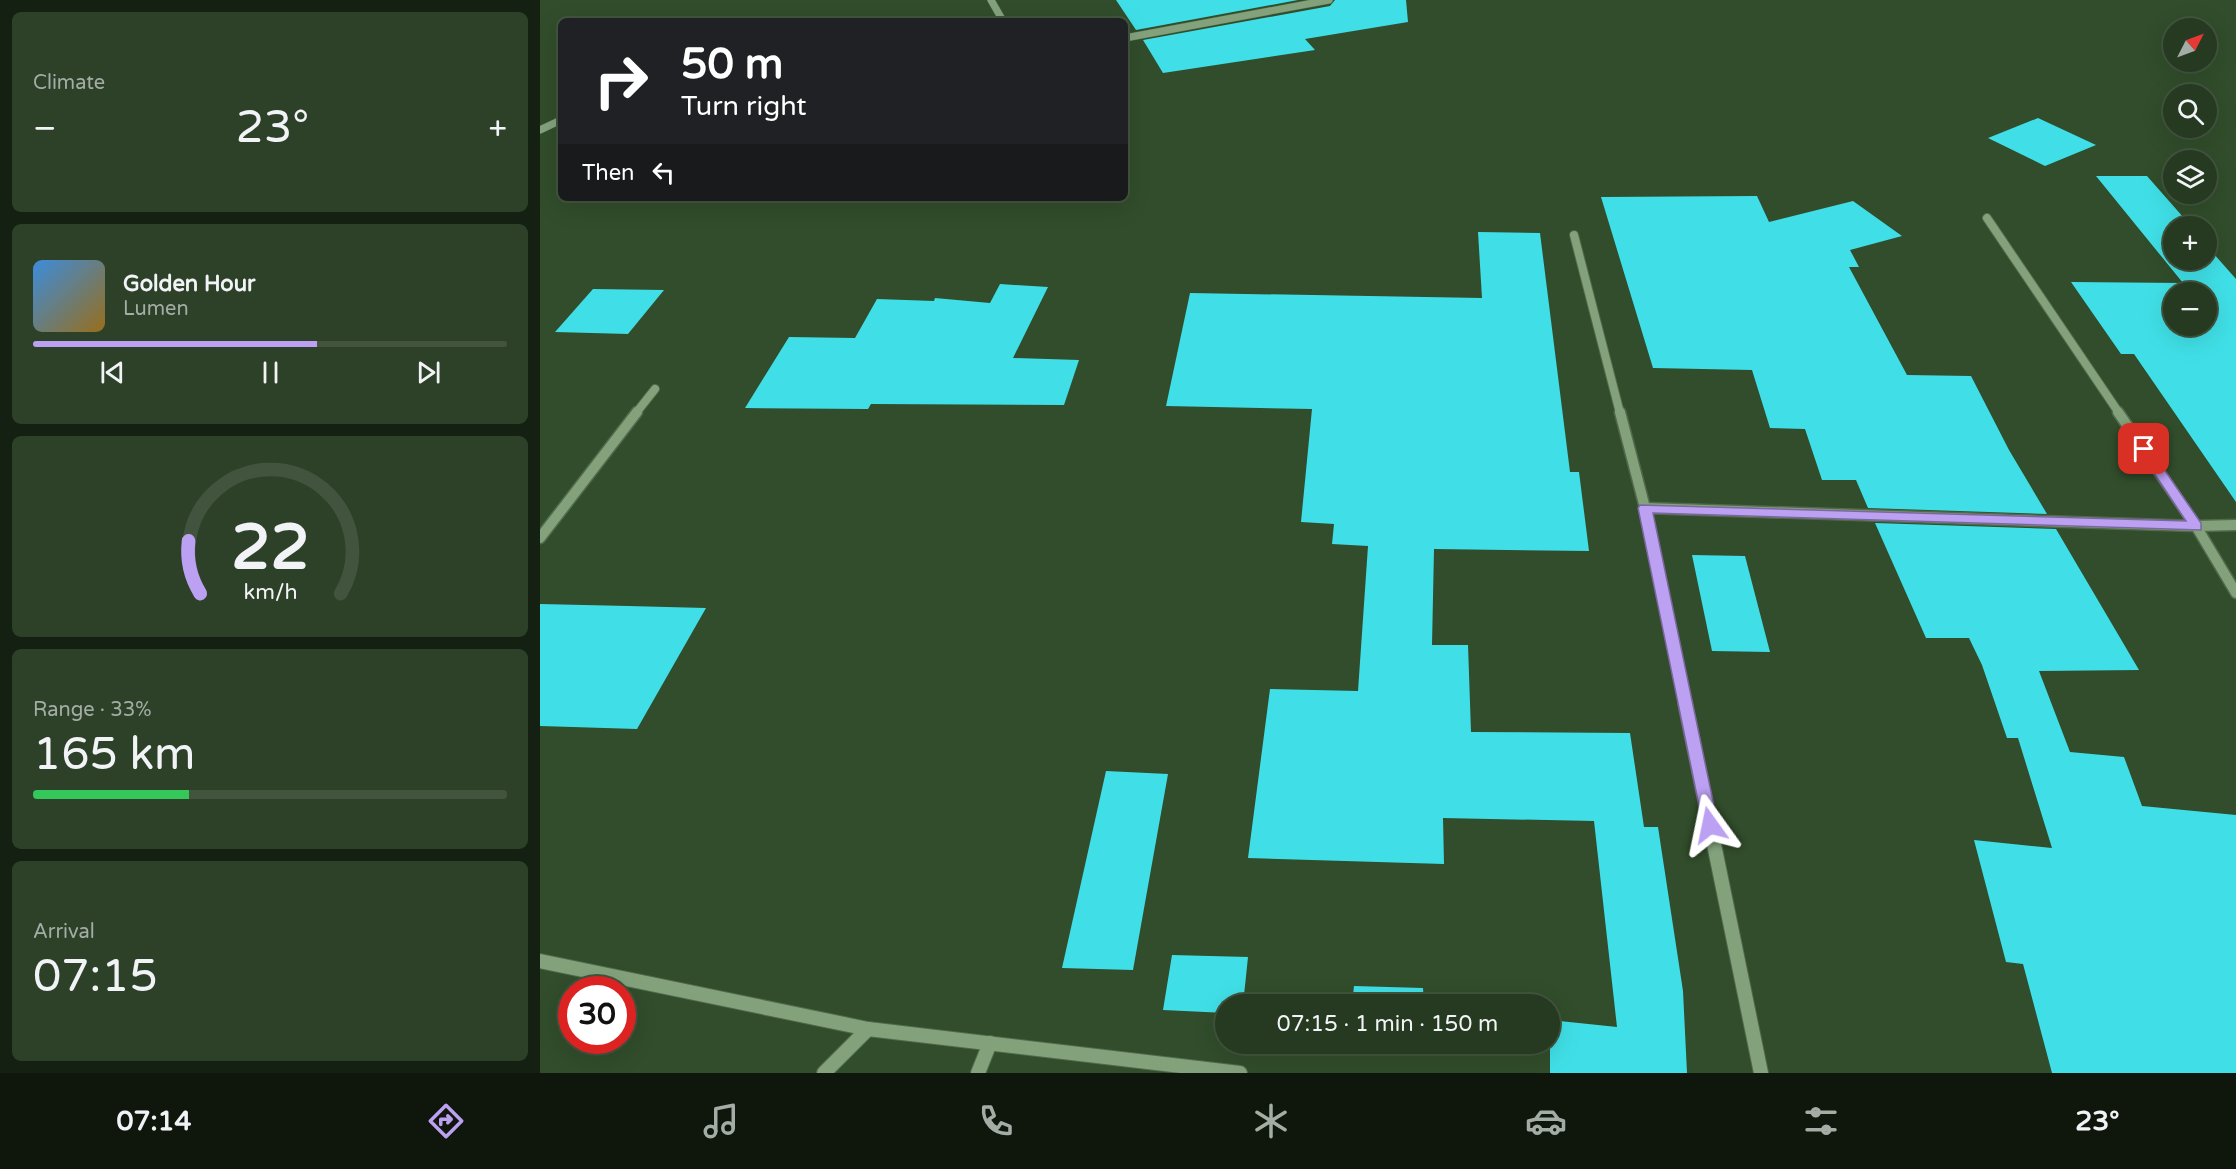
<!DOCTYPE html>
<html lang="en">
<head>
<meta charset="utf-8">
<style>
	body { margin:0; font-family:"Varela Round",sans-serif; background:#2d4129; color:#f1f3f6; height:100vh; display:flex; flex-direction:column; font-size:22px; white-space:nowrap }
	* { box-sizing:border-box; margin:0 }
	p { font-size:20px; color:#a3ada5 }
	.icon { flex:none; width:33px; height:33px; fill:none; stroke:currentColor; stroke-width:2; stroke-linecap:round; stroke-linejoin:round }
	.map { position:relative; flex:1; overflow:hidden }
	.details { display:flex; flex-direction:column; gap:12px; padding:12px; background:#142012; width:540px }
	.details>* { flex:none }
	.top-card { position:absolute; left:18px; top:18px; width:570px; height:183px; border-radius:9px; box-shadow:0 6px 24px #0002,0 0 0 2px #42543e; background:#202124; color:#fff; overflow:hidden }
	.needle { width:39px; rotate:48deg }
	.fabs { position:absolute; left:1623px; top:18px; display:grid; gap:12px }
	.fabs a { display:grid; place-items:center; width:54px; height:54px; border-radius:50%; background:#253a20; box-shadow:0 6px 24px #0002,0 0 0 2px #42543e; font-size:30px }
	.speed { position:absolute; left:18px; top:976px; display:flex; gap:12px; font-size:30px; font-weight:700; text-align:center }
	.speed>* { display:grid; place-content:center; width:78px; height:78px; border-radius:50%; background:#253a20; box-shadow:0 6px 24px #0002,0 0 0 2px #42543e; line-height:1 }
	.speed .limit { border:9px solid #d22; background:#fff; color:#111 }
	.pin { position:absolute; display:grid; place-items:center; width:51px; height:51px; color:#fff; margin:-26px; border-radius:12px; box-shadow:0 3px 9px #0006 }
	.me { position:absolute; width:66px; margin:-33px; rotate:348deg; stroke-linejoin:round; filter:drop-shadow(0 0 4px #0008) }
	.turn { display:flex; align-items:center; gap:21px; height:126px; padding:0 24px; font-size:27px }
	.turn .icon { width:78px; height:78px; stroke-width:2.5 }
	.turn b { display:block; font-size:42px; line-height:51px }
	.then { display:flex; align-items:center; height:57px; padding:0 24px; background:#0003; gap:12px; font-size:22px }
	.big { font-size:45px; font-weight:600; line-height:1.1 }
	.details .widget { flex:1; display:flex; flex-direction:column; justify-content:center; gap:9px; min-width:0; padding:0 21px; border-radius:9px; background:#2d4129 }
	.details .dial { align-items:center; gap:0 }
	.dial svg { height:156px; overflow:visible; fill:none; stroke:#42543e; stroke-width:7; stroke-linecap:round; text-anchor:middle }
	.dial text { fill:#f1f3f6; stroke:none }
	.song { display:flex; align-items:center; gap:18px }
	.cover { width:72px; height:72px; border-radius:9px; background:linear-gradient(135deg,hsl(210 70% 55%),hsl(40 70% 35%)) }
	.played { height:6px; border-radius:3px; background:linear-gradient(90deg,#bca0f2 60%,#42543e 60%) }
	.keys { display:flex; justify-content:space-around; direction:ltr }
	.heat { display:flex; justify-content:space-between; align-items:center; font-size:33px; direction:ltr }
	.charge { height:9px; border-radius:4px; background:linear-gradient(90deg,#34c759 33%,#42543e 0) }
	.trip { position:absolute; left:675px; top:994px; width:345px; height:60px; border-radius:30px; background:#253a20; box-shadow:0 6px 24px #0002,0 0 0 2px #42543e; font-weight:600; line-height:60px; text-align:center }
	.menu { display:flex; height:96px; justify-content:space-around; align-items:center; background:#0f170d; color:#a3ada5 }
	.menu .icon { width:42px; height:42px }
	.menu .selected { color:#bca0f2 }
	.menu b { font-size:27px; color:#f1f3f6 }
	main { display:flex; flex:1; min-height:0 }
	.map>svg:first-child { display:block }
</style>
</head>
<body>
<main>
<section class="details">
<div class="widget"><p>Climate</p>
<div class="heat"><a>−</a><b class="big">23°</b><a>+</a></div>
</div>
<div class="widget">
<div class="song"><i class="cover"></i><div><b>Golden Hour</b><p>Lumen</p></div></div>
<div class="played"></div>
<div class="keys"><svg class="icon" aria-label="previous" viewBox="0 0 24 24"><path d="M18 5L8 12l10 7zM5 5v14"/></svg><svg class="icon" aria-label="pause" viewBox="0 0 24 24"><path d="M8 5v14M16 5v14"/></svg><svg class="icon" aria-label="next" viewBox="0 0 24 24"><path d="M6 5l10 7-10 7zM19 5v14"/></svg></div>
</div>
<div class="widget dial"><svg viewBox="0 0 100 80">
<path d="M14 69A42 42 0 1 1 86 69"/>
<path d="M14 69A42 42 0 0 1 8 42" stroke="#bca0f2"/>
<text x="50" y="56" font-size="32" font-weight="700">22</text>
<text x="50" y="72" font-size="11">km/h</text>
</svg></div>
<div class="widget"><p>Range · 33%</p><b class="big">165 km</b><div class="charge"></div></div>
<div class="widget"><p>Arrival</p><b class="big">07:15</b></div>
</section>
<div class="map">
<svg width="1696" height="1073" viewBox="0 0 1696 1073">
	<rect width="100%" height="100%" fill="#314d2b"/>
	<g fill="#40dfe7" fill-rule="evenodd">
		<path d="M576,0H758L596,30Z"/>
		<path d="M795,0H866L868,22L765,39L775,50L623,73L603,40L790,6Z"/>
		<path d="M1498,118L1556,145L1505,166L1448,138Z"/>
		<path d="M1556,176H1607L1651,226H1634V260H1666V245L1696,279V502L1594,354H1581L1531,282L1643,283ZM1634,292H1666V326H1634Z"/>
		<path d="M1217,196L1229,222L1313,201L1362,236L1310,250L1319,267H1309L1367,375L1431,376L1469,450L1507,514L1328,508L1316,480H1282L1265,429L1230,428L1212,370L1113,368L1061,197Z"/>
		<path d="M938,232L1000,233L1030,472H1039L1049,551L894,549L892,645H928L931,732L1090,733L1104,827H1118L1143,991L1147,1073H1010V1020L1077,1027L1054,821L903,818L904,864L708,858L730,689L818,691L828,546L792,544L794,524L761,522L772,409L626,406L650,293L942,298Z"/>
		<path d="M460,284L508,287L473,358L539,360L524,405L331,404L328,409L205,408L249,337L315,338L337,299L394,301L395,298L450,303Z"/>
		<path d="M53,289L124,290L88,334L15,332Z"/>
		<path d="M1335,523L1516,529L1599,670L1499,671L1530,752L1584,757L1602,806L1696,815V1073H1512L1483,964L1466,962L1434,840L1512,848L1478,738H1467L1442,665L1429,638H1386Z"/>
		<path d="M1152,555L1205,556L1230,652L1172,651Z"/>
		<path d="M0,604L88,606L166,608L97,729L0,726Z"/>
		<path d="M566,771L628,774L593,970L522,968Z"/>
		<path d="M632,955L708,957L703,1005H686V1013L623,1010Z"/>
		<path d="M814,986L883,988L884,1005H812Z"/>
	</g>
	<g fill="none" stroke-linecap="round" stroke-linejoin="round">
		<defs>
			<g id="minor-far3">
				<path d="M451,0L463,21"/>
				<path d="M585,38L789,0"/>
				<path d="M0,130L21,120"/>
			</g>
			<g id="minor-far2">
				<path d="M1447,218L1579,413"/>
				<path d="M1034,235L1080,413"/>
				<path d="M96,413L115,389"/>
			</g>
			<g id="minor-far1">
				<path d="M1080,412L1105,508L1145,705"/>
				<path d="M1578,412L1656,526L1696,593"/>
				<path d="M1105,508L1656,526L1696,525"/>
				<path d="M0,538L97,412"/>
			</g>
			<g id="minor">
				<path d="M1145,703L1221,1073"/>
				<path d="M0,961L328,1029L700,1073"/>
				<path d="M284,1073L328,1029"/>
				<path d="M438,1073L450,1043"/>
			</g>
		</defs>
		<use href="#minor-far3" stroke="#516a4c" stroke-width="8"/>
		<use href="#minor-far2" stroke="#516a4c" stroke-width="10"/>
		<use href="#minor-far1" stroke="#516a4c" stroke-width="13"/>
		<use href="#minor" stroke="#516a4c" stroke-width="16"/>
		<use href="#minor-far3" stroke="#83a27c" stroke-width="7"/>
		<use href="#minor-far2" stroke="#83a27c" stroke-width="8"/>
		<use href="#minor-far1" stroke="#83a27c" stroke-width="10"/>
		<use href="#minor" stroke="#83a27c" stroke-width="14"/>
	</g>
	<path fill="#bca0f2" stroke="#7a689d" stroke-width="1.5" d="M1604,445L1608,446L1661,523V530L1113,513L1178,825L1176,830L1170,832L1164,830L1098,508L1100,505L1646,521L1598,449Z"/>
</svg>
<div class="fabs">
<a><svg class="needle" viewBox="-14 -14 28 28"><path d="M0-13l5 13h-10z" fill="#e53935"/><path d="M0 13l5-13h-10z" fill="#a3ada5"/></svg></a>
<a><svg class="icon" aria-label="search" viewBox="0 0 24 24"><circle cx="10" cy="10" r="6"/><path d="M15 15l6 6"/></svg></a>
<a><svg class="icon" aria-label="layers" viewBox="0 0 24 24"><path d="M12 4l9 5-9 5-9-5zM3 14l9 5 9-5"/></svg></a>
<a>+</a>
<a>−</a>
</div>
<div class="speed"><div class="limit">30</div></div>
<div class="pin" style="left:1604px;top:449px;background:#d93025"><svg class="icon" aria-label="arrive" viewBox="0 0 24 24"><path d="M6 21V4h12l-3 4 3 4H6"/></svg></div>
<svg class="me" style="left:1170px;top:825px" viewBox="-20 -20 40 40"><path d="M0-17L14 15 0 8-14 15z" fill="#bca0f2" stroke="#fff" stroke-width="4"/></svg>
<div class="trip">07:15 · 1 min · 150 m</div>
<div class="top-card">
<div class="turn"><svg class="icon" aria-label="right" viewBox="0 0 24 24"><path d="M7 20v-9h11M14 6l5 5-5 5"/></svg><div><b>50 m</b>Turn right</div></div>
<div class="then">Then<svg class="icon" aria-label="left" viewBox="0 0 24 24"><path d="M17 20v-9H6M10 6l-5 5 5 5"/></svg></div>
</div>
</div>
</main>
<nav class="menu">
<b>07:14</b>
<svg class="icon selected" aria-label="directions" viewBox="0 0 24 24"><path d="M12 3l9 9-9 9-9-9zM9 14v-3h6M13 9l2 2-2 2"/></svg>
<svg class="icon" aria-label="music" viewBox="0 0 24 24"><path d="M9 18V5l10-2v13"/><circle cx="6" cy="18" r="3"/><circle cx="16" cy="16" r="3"/></svg>
<svg class="icon" aria-label="phone" viewBox="0 0 24 24"><path d="M5 4h4l2 5-3 2q2 4 5 5l2-3 5 2v4C11 20 4 13 5 4z"/></svg>
<svg class="icon" aria-label="climate" viewBox="0 0 24 24"><path d="M12 3v18M4 7l16 10M4 17L20 7"/></svg>
<svg class="icon" aria-label="car" viewBox="0 0 24 24"><path d="M5 17H2v-5l4-1 3-4h7l3 4 3 1v5h-3M9 17h6M6 11h13"/><circle cx="7" cy="17" r="2"/><circle cx="17" cy="17" r="2"/></svg>
<svg class="icon" aria-label="filters" viewBox="0 0 24 24"><path d="M4 7h16M4 17h16"/><circle cx="9" cy="7" r="2"/><circle cx="15" cy="17" r="2"/></svg>
<b>23°</b>
</nav>
</body>
</html>
